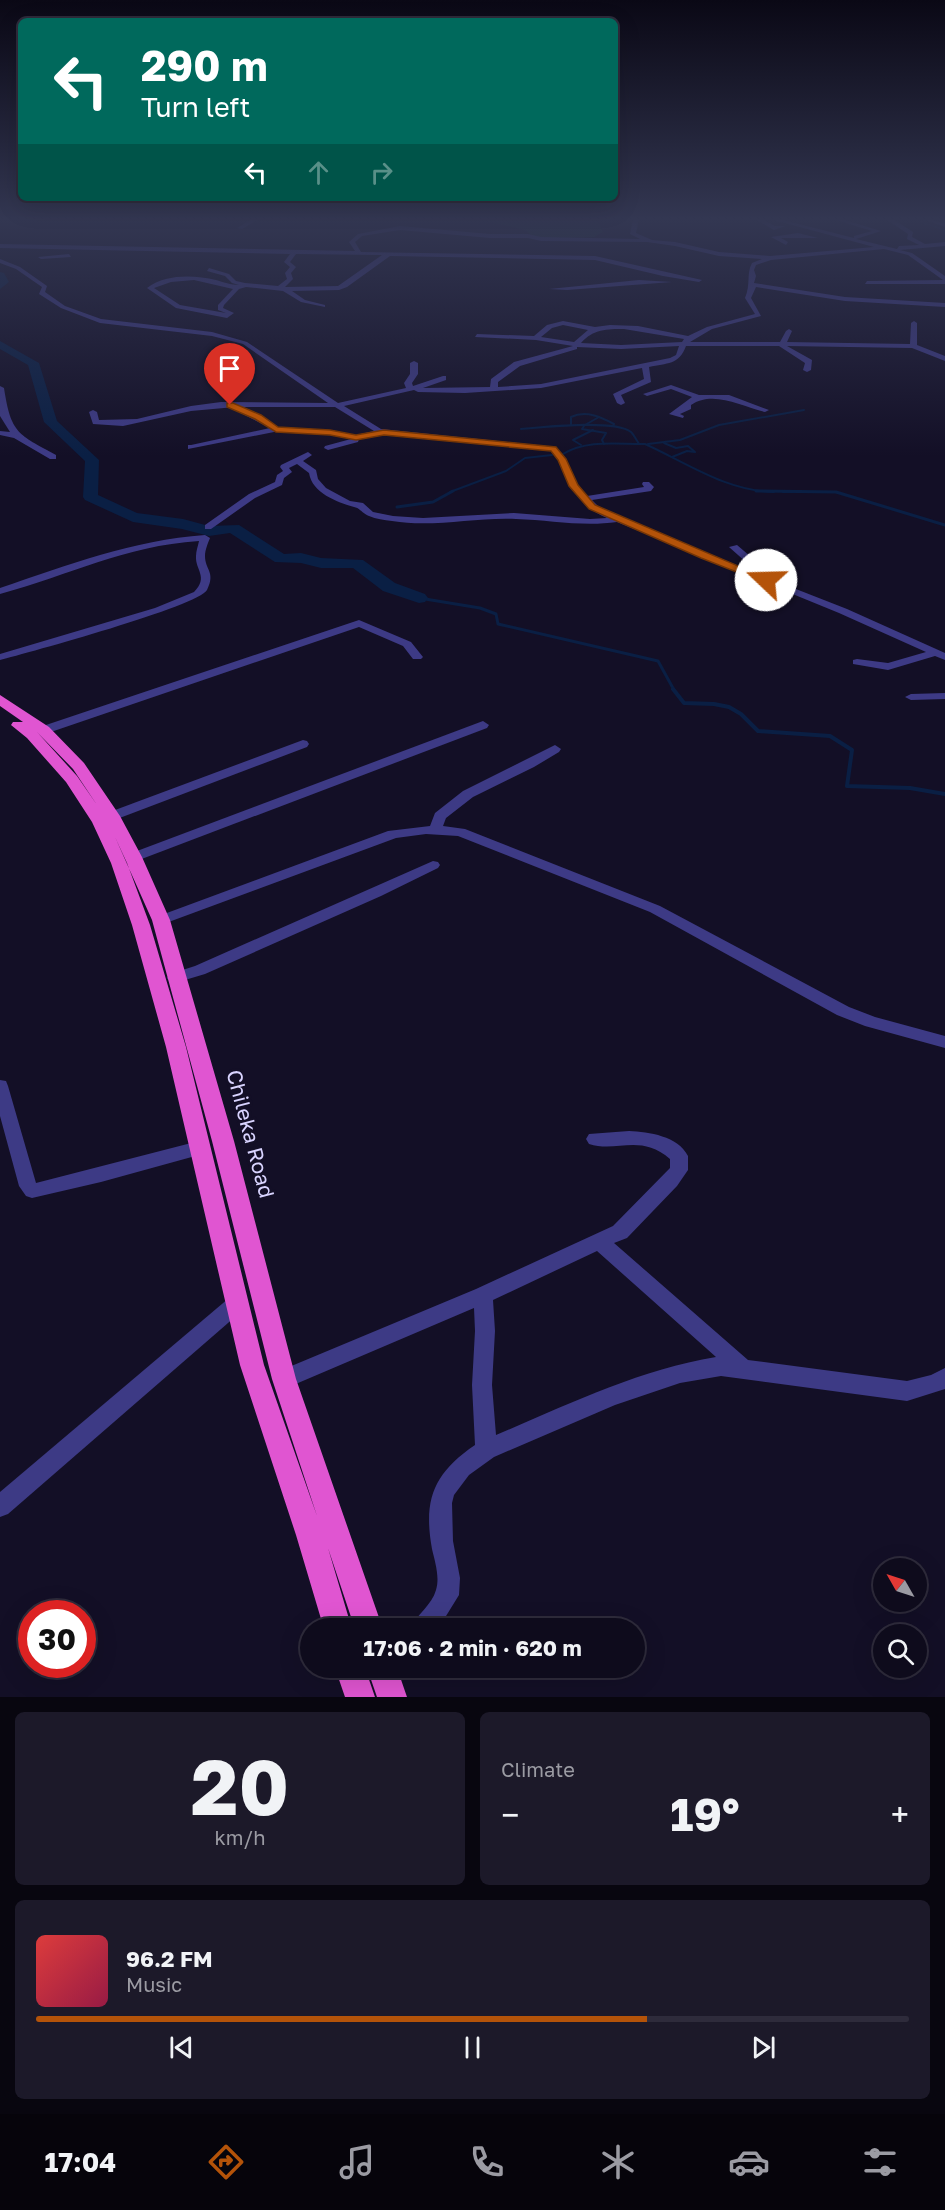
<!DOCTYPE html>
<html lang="en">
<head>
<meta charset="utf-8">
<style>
	body { margin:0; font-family:"Golos Text",sans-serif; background:#1c1929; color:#f1f3f6; height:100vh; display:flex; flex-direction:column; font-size:22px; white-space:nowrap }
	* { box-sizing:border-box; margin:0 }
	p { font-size:20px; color:#9b9ba3 }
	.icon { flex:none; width:33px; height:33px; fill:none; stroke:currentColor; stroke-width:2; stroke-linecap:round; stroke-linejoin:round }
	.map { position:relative; height:1697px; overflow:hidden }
	.side { display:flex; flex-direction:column; gap:15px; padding:15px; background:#08060f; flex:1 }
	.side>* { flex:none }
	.top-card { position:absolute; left:18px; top:18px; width:600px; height:183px; border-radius:9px; box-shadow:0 6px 24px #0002,0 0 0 2px #2e2b3b; background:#00695c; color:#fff; overflow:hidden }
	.needle { width:39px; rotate:309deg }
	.fabs { position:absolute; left:873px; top:1558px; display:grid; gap:12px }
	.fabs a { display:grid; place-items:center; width:54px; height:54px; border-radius:50%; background:#0e0b1c; box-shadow:0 6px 24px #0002,0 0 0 2px #2e2b3b; font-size:30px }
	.speed { position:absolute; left:18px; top:1600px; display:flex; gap:12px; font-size:30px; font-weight:700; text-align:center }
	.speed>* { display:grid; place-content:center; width:78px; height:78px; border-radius:50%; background:#0e0b1c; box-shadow:0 6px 24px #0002,0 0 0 2px #2e2b3b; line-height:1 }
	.speed .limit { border:9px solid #d22; background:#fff; color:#111 }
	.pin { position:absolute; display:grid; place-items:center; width:51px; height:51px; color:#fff; margin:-62px -26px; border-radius:50% 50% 50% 0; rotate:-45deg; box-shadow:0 0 6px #0007 }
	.pin .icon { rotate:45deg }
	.me { position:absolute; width:66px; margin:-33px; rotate:291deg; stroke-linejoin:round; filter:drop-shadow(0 0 4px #0008) }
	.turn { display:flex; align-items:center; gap:21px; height:126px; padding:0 24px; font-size:27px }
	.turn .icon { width:78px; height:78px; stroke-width:2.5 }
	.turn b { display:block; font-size:42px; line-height:51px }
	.lanes { display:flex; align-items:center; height:57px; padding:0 24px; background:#0003; justify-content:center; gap:30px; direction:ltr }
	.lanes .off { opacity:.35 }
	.big { font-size:45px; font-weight:700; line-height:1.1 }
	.side .card { flex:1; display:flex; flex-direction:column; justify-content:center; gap:9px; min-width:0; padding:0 21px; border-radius:9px; background:#1c1929 }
	.side .dial { align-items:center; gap:0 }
	.dial b { font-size:78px; line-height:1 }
	.song { display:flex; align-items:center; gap:18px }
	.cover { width:72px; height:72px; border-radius:9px; background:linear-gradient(135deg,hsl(0 70% 55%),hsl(340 70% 35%)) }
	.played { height:6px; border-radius:3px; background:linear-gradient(90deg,#b45309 70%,#2e2b3b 70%) }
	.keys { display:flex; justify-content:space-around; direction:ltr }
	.heat { display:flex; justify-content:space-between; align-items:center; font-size:33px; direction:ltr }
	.side .tiles { flex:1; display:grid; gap:15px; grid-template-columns:1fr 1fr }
	.card:last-child { grid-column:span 2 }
	.trip { position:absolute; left:300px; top:1618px; width:345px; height:60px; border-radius:30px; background:#0e0b1c; box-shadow:0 6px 24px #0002,0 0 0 2px #2e2b3b; font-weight:700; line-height:60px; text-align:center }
	.dock { display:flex; height:96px; justify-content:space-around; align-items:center; background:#06040b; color:#9b9ba3 }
	.dock .icon { width:42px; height:42px }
	.dock .active { color:#b45309 }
	.dock b { font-size:27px; color:#f1f3f6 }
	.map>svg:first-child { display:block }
</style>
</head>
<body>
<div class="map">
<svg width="945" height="1697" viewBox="0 0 945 1697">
	<rect width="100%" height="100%" fill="#130f26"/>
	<path fill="#12302f" d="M477,219H597L603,232L594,237L535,238L525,230Z"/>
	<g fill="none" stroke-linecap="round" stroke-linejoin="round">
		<path stroke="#0a1f44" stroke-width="1.5" d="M923,219L925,220L921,222L945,230"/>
		<g stroke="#0a1f44" stroke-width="2">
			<path d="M571,425V417C586,410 601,417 614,424L613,426"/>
			<path d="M585,425L599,417"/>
			<path d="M584,426L582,429L606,433L602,440L604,444"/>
			<path d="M521,429C543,427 615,419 631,432C634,435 637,441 639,444H645C687,463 726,491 774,492"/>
			<path d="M664,443L676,448L688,446L695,452L687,451L672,457"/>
			<path d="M648,444L680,440L719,425L804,410"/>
			<path d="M581,445L573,440L593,430"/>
			<path d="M563,454C587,440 614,444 641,444"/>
			<path d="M450,492L506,471L525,458L552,455"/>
			<path d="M783,492H837"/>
		</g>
		<g stroke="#0a1f44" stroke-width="3">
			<path d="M756,491L836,492L945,525"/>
			<path d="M397,507L433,502L453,491"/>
			<path d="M419,598L480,608L496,614L498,624L658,661L674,690"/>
		</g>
		<path stroke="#0a1f44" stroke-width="4" d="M673,689L684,703L714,704L729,707L741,714L758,731L830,736L852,750L847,786L910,788L945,794"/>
		<g fill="#0a1f44" fill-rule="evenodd">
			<path d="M0,272L4,273L9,282L0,289Z"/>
			<path d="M0,341L39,363L57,421L99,460L98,495L137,513L183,519L209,526L239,525L284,554L301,553L321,558L363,560L395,583L425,594L428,598L425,602L419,603L383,591L353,568H321L301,563L275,562L230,533L209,536L182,529L133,522L85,500L83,497L85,461L44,422L28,365L0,349Z"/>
		</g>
		<g fill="#3d3a85" fill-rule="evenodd">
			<path d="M252,219H259L242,229L237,228Z"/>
			<path d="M633,219H639L636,233L652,240L675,242L719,252L770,256L874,247L770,219H779L854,238V236L872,231L833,219H842L881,231L856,239L897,249L899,246L919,245L907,239L908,234L886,219H893L913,232L912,237L925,244L945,242V246L900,250L912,253L945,276V284H865L867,281L943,280L908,255L884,249L771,260L756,265L754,270L756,276L754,283L845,297L945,303V307L845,301L756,287L751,298L761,316L712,329L690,342H780L786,331L789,329L792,331L787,342L910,344L911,323L914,321L917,323V345L945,356V361L912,348L787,346L812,360L811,370L807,372L803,370L805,363L779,346H686C679,365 667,363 649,367L651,382L621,395L625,403L621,405L617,403L613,394L644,379L642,368L541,388L465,393L418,392L414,390L344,406L381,429L556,447C569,462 573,483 587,496L644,487L642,484L643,482H649L654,487L651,491L592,500L601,509L746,569L747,563L729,547L737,545L757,562L755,573L847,609L945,653V660L935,656L888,670L853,664V660L857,659L888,663L926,652L839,613L617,522C583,527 550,520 516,519C475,517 433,528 392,521C384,520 376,519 369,516C363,514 360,508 354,507C337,502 312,493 309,473L297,464L289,468L292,472L284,478L282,485L255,498L211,529H205V525L249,494L275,482L277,475L283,471L280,467L281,465L308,452L312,455L303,461L316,470L318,479L326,488L350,501L363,503L373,512L393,516L423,518L514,513L590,519L607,518C570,502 574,477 551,451L385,434L359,439L358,442L328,450L324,448L325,446L351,439L330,434L279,431L188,449V445H191L270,428L235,410V407L191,411L123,426L93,424L89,412L93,410L97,412L99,420L137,419L191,406L221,402L328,403L243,344L212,336L100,323L61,308L39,294L42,287L16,269L0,263V259L20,267L47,286L45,292L65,306L101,319L212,332L247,342L338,403L406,388L404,383L410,374V363L414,361L418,363V374L412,383L413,386L443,376H446V380L423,388L490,387L491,379L514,362L573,346L536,340L475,337L477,334L534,336L547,325L563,321L595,327L610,325L638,326L688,336L707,327L755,314L745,298C751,284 746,274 752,263L762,259L719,256L675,246L647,242L541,241L528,238H490L400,230L362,236L355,242L361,252L595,256L702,280L699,282L663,276L595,260L390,256L347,287L339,290L292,291L305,300L325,305V307L301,302L283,291L246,287L239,289L224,305L223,308L234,313L227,318L176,308L147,288C166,274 193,275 216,280C223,282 231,285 239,285L232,283L225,276L207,271L209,268L229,274L236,281L245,283L278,286L287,279L285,273L290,267L284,262L290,254L0,248V244L355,251L349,242L358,234L400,226L490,234H528L541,237L640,239L630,234ZM296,254L382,255L338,286L285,287L293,279L291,273L296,267L290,262ZM194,280L233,289L218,305V310L226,313L180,305L154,288L171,282ZM563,325L588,330L574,342L541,337L552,328ZM624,329L684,339L682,342L621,345L581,343C593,329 607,329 624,329ZM679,346L676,355L670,358L541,384L498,387V382L520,366L577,349V347L621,349ZM242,407H335L374,431L356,435L330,430L278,427Z"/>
			<path d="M755,219H762L775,226H785L774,230Z"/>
			<path d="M925,219L945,223V227L926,220Z"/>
			<path d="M798,233L818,238H781L788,242L786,245L771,237Z"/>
			<path d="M69,254L71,257L41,259L38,257Z"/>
			<path d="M639,280L672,282L567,290L549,289Z"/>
			<path d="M671,385L699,395H729L769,410L765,412C741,406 713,390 691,405V409L680,414L684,416L683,418L669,414L692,397L671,389L647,396L643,394Z"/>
			<path d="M0,386L4,388C11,434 18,434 56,455V459H50L14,438L0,435V431L10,432L0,416Z"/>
			<path d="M205,535L210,538C208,543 205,550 205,556C205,570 216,572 207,590C199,606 27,653 0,660V654L155,608L194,592C209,577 195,570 196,556C196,551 198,546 199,541C124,546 70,575 0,594V588C68,565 133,540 205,535Z"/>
			<path d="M359,620L411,642L423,657L421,659H413L403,646L359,627L48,733H40L38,730L40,727Z"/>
			<path d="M945,693V699L911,700L905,697L911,694Z"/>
			<path d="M483,721L489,725L487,728L139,860H129L127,857L129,854Z"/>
			<path d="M303,740L307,741L309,744L307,747L117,819H107L105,816L107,813Z"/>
			<path d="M555,745L561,749L559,752L534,767L473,797L446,818L443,826L465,829L660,906L849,1007L875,1017L945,1036V1048L865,1026L837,1015L650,912L458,836L426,834L396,838L166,923L161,925L154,920L156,917L388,831L430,826L435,813L463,791Z"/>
			<path d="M433,861L438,862L440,865L438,868L381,896L205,974L175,983L170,982L167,978L170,974L195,966Z"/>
			<path d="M0,1080L6,1081L8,1086L36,1183L199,1141L205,1143L208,1148L205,1153L199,1155L101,1182L32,1198L26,1196L19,1186L0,1116Z"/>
			<path d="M629,1131C649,1132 678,1136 688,1156V1170L677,1186L627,1238L614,1243L748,1360L907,1381L931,1375L945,1368V1389L907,1401L721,1376L680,1383L615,1405L494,1457L469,1475L454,1495L452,1503L453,1541L460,1578L459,1595L438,1629H410C416,1615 432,1605 436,1590C440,1577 435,1562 432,1549C423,1499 434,1473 475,1445L472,1385L475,1331L474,1308L284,1389L277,1386L274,1379L277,1372L476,1289L613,1226L670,1168V1159C640,1133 617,1153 589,1144L586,1139L589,1134ZM597,1251L716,1357C638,1370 567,1405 496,1435L492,1385L495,1331L493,1300Z"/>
			<path d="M236,1295L243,1298L246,1304L243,1310L8,1514L0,1517V1492L229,1298Z"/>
		</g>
		<g fill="#e055d1" fill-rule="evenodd">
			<path d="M0,695L49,727L84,763L120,816L142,857L170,920L234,1141L296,1379L383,1629H355L328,1548L352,1629H324L296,1535L240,1365L166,1047L132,925L111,863L92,822L66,782L27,738L11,725L13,722H23L0,706ZM37,732L73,769L97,805L77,776ZM115,837L152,920L212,1141L272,1379L317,1516L264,1365L186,1047L150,925L127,863Z"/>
			<path d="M335,1668H365L375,1697H345Z"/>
			<path d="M367,1668H397L407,1697H377Z"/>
		</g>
	</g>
	<linearGradient id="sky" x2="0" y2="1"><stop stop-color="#0a0815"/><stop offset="0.48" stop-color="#333752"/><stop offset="1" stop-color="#333752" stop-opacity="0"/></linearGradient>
	<rect width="945" height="456" fill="url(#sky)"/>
	<path fill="#b45309" stroke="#753606" stroke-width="1.5" d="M227,403H233L261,415L278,427L330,430L356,435L384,430L556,447L566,459L578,485L595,505L771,580L762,582L701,558L589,509L569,486L558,460L551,451L384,435L356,440L330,435L276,432L255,419L227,407Z"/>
	<g text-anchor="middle" stroke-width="6" stroke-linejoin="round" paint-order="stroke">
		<g font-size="21" fill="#d9d4ff" stroke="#130f26">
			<text transform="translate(250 1134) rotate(75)" y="7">Chileka Road</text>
		</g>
	</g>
</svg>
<div class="fabs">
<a><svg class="needle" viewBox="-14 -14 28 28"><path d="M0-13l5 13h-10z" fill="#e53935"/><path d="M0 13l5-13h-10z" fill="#9b9ba3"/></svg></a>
<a><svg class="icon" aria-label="search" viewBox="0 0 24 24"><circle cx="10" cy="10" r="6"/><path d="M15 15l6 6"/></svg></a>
</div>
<div class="speed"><div class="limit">30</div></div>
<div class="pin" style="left:230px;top:405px;background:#d93025"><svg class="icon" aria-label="arrive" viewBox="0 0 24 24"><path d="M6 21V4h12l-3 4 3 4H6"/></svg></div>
<svg class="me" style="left:766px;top:580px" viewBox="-20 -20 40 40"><circle r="19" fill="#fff"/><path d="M0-13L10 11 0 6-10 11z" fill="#b45309"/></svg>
<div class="trip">17:06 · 2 min · 620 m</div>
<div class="top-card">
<div class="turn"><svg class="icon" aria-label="left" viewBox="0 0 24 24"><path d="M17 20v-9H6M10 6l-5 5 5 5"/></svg><div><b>290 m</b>Turn left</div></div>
<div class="lanes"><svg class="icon" aria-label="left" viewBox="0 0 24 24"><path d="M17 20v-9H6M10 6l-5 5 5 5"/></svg><svg class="icon off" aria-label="ahead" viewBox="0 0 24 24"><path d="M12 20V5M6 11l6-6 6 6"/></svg><svg class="icon off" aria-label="right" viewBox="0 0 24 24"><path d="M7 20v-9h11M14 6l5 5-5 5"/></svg></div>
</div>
</div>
<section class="side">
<div class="tiles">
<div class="card dial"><b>20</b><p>km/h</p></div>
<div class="card"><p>Climate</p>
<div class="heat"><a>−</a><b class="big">19°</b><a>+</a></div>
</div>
<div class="card">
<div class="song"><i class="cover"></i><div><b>96.2 FM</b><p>Music</p></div></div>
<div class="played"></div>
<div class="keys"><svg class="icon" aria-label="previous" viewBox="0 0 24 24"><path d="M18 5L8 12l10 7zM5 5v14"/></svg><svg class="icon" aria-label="pause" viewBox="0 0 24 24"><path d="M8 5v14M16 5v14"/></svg><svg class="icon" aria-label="next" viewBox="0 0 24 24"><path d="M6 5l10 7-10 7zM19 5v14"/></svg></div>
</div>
</div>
</section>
<nav class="dock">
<b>17:04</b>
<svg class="icon active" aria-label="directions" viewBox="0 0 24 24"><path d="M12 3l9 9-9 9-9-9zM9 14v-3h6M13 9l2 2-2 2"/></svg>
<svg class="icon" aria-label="music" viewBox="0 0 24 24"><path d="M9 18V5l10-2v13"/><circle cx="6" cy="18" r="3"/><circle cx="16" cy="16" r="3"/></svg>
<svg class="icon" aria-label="phone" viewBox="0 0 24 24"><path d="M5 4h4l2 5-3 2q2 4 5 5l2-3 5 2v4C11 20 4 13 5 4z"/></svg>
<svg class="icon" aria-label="climate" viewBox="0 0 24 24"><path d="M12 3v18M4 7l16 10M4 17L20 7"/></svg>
<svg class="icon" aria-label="car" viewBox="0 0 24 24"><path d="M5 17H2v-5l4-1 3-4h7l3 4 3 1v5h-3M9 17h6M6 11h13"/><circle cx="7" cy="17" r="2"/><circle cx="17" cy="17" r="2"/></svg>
<svg class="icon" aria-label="filters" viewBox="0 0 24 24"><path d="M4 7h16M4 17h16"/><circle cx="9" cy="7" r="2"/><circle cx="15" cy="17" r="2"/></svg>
</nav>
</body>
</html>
